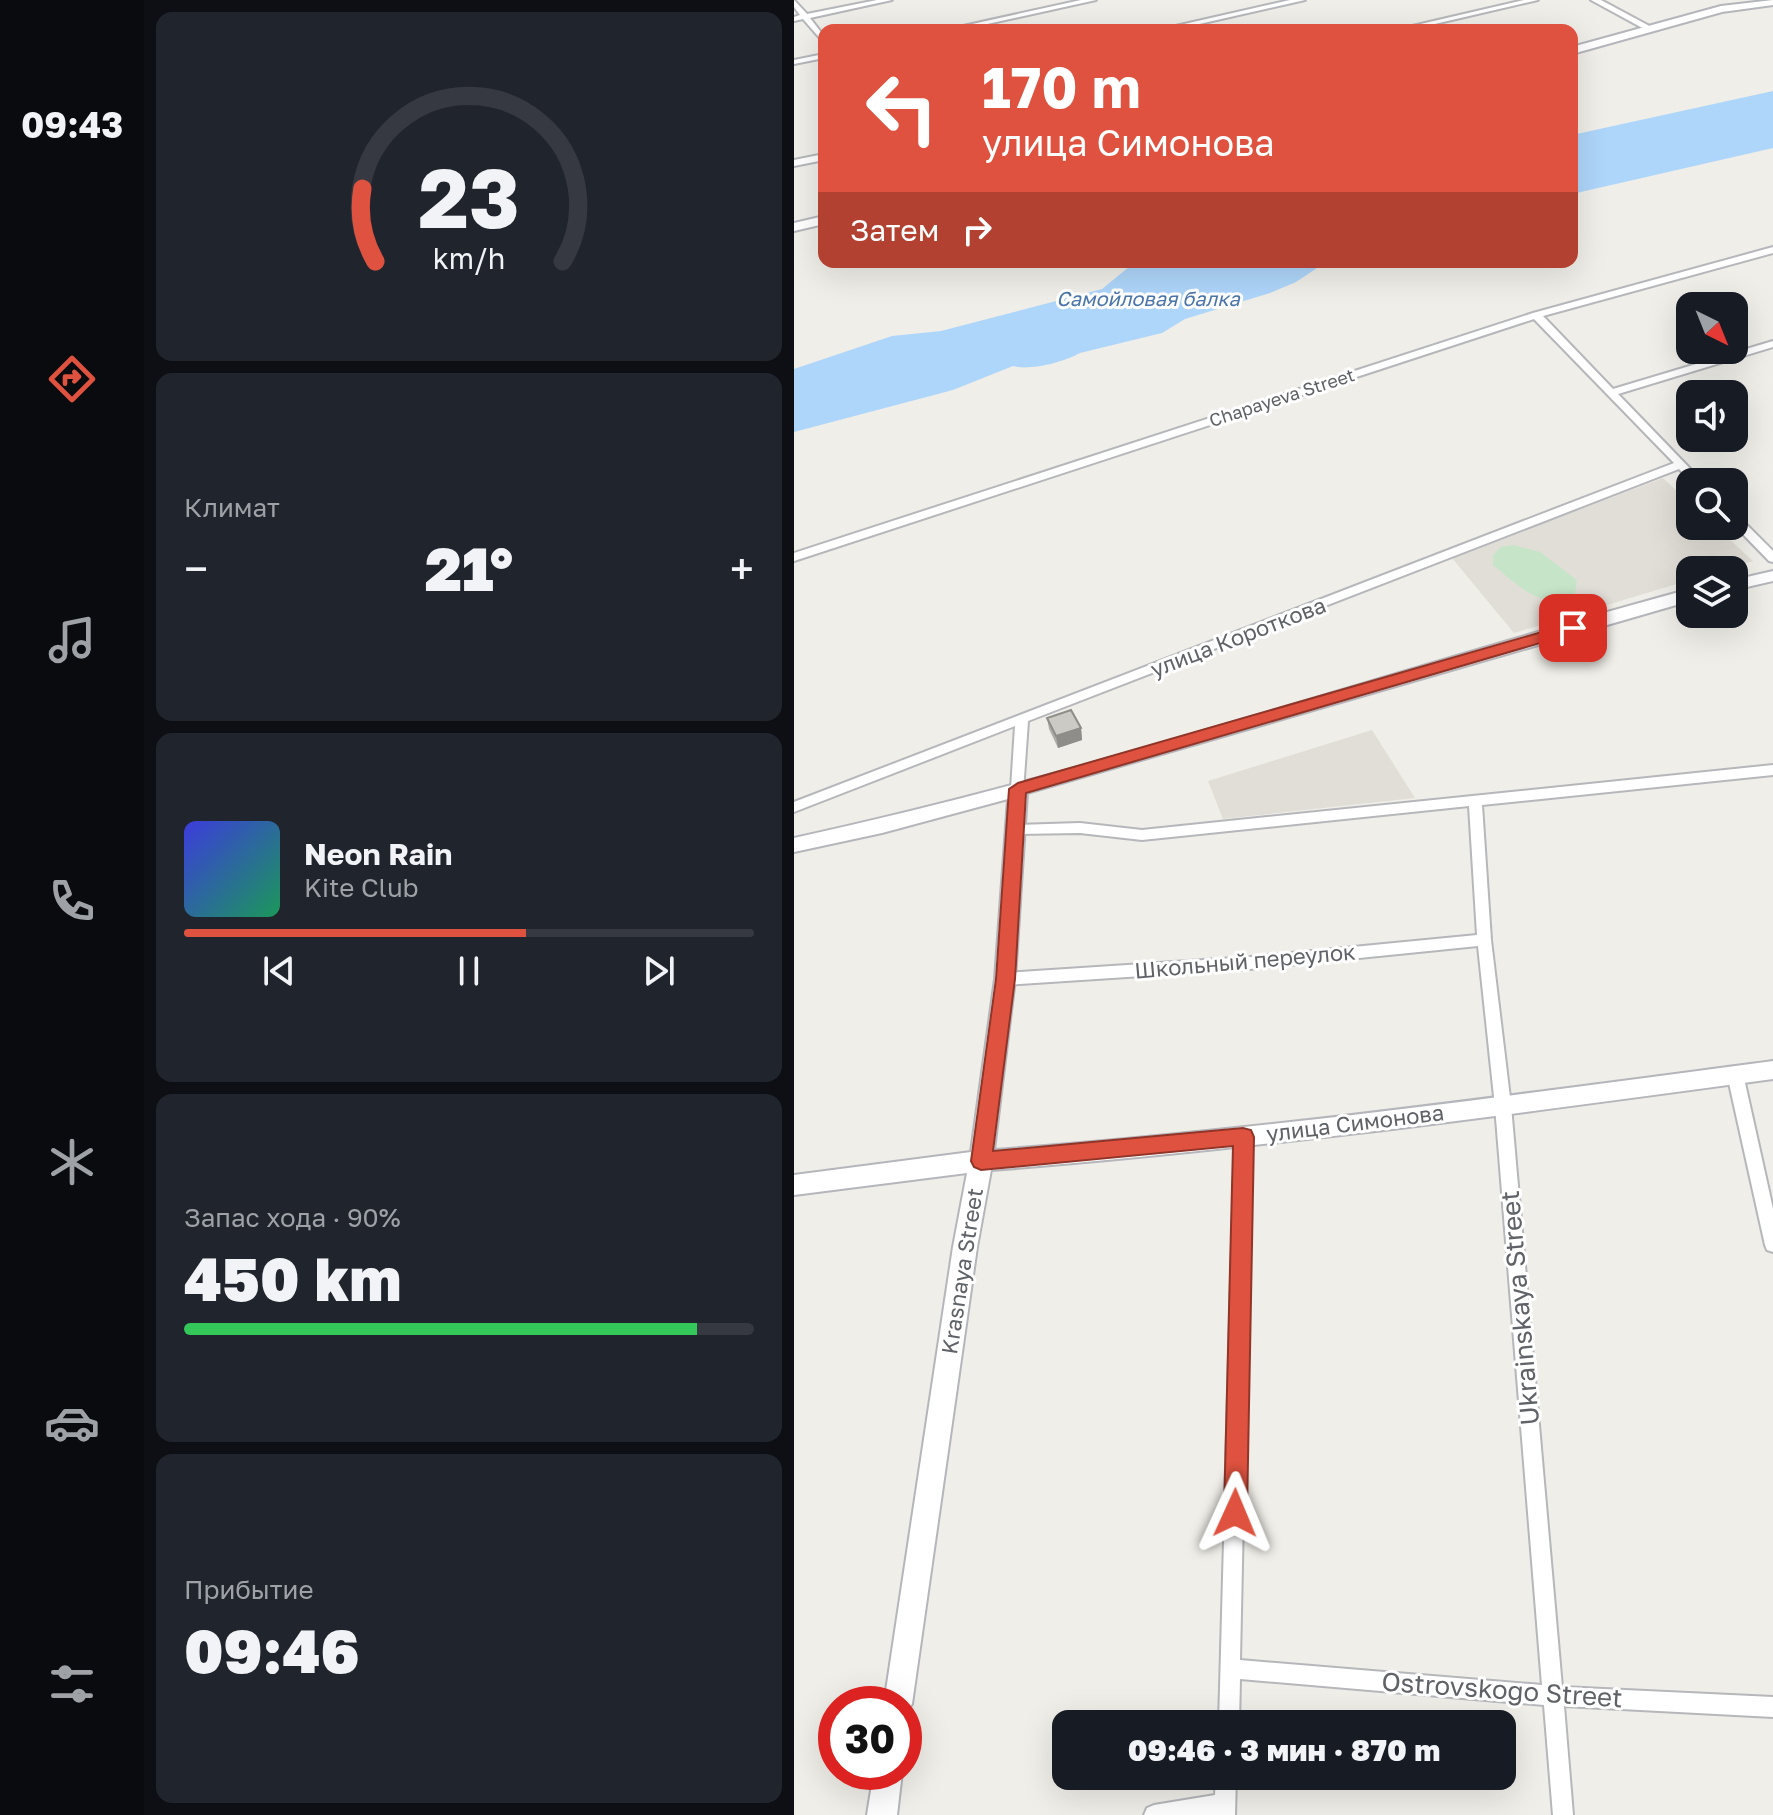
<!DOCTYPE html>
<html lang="ru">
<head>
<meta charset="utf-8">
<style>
	body { margin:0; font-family:"Golos Text",sans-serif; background:#20242c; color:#f1f3f6; height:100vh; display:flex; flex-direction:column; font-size:30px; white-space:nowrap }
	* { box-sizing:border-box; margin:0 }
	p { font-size:26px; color:#9ea1a6 }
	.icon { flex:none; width:44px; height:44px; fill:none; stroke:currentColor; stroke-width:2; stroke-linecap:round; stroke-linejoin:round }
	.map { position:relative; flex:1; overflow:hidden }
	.drawer { display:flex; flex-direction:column; gap:12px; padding:12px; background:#0d0f14; width:650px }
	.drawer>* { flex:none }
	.top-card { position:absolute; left:24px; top:24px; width:760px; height:244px; border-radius:16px; box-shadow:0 8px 32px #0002; background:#df523f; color:#fff; overflow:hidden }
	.needle { width:52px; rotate:137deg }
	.buttons { position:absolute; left:882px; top:292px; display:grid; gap:16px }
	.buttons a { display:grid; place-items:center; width:72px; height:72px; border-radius:16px; background:#171b24; box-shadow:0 8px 32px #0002; font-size:40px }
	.speed { position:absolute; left:24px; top:1686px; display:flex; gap:16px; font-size:40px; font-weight:700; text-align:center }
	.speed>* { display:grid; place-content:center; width:104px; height:104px; border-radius:50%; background:#171b24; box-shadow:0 8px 32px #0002; line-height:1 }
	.speed .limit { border:12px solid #d22; background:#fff; color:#111 }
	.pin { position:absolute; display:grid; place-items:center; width:68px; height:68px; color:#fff; margin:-34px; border-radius:16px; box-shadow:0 4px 12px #0006 }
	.me { position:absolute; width:88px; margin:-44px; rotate:1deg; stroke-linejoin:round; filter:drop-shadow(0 0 6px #0008) }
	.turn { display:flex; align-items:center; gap:28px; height:168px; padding:0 32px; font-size:36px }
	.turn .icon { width:104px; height:104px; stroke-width:2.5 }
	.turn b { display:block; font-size:56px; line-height:68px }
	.then { display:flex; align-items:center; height:76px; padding:0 32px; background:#0003; gap:16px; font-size:30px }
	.big { font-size:60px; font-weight:800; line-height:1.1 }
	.drawer .card { flex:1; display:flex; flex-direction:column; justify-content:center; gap:12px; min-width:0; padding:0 28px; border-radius:16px; background:#20242c }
	.drawer .dial { align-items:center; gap:0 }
	.dial svg { height:208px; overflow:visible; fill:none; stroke:#363941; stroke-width:7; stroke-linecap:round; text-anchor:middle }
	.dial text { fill:#f1f3f6; stroke:none }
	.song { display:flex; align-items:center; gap:24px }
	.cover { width:96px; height:96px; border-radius:12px; background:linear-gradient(135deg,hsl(240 70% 55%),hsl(150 70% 35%)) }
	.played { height:8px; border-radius:4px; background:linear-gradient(90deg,#df523f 60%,#363941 60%) }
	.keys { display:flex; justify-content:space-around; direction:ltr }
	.heat { display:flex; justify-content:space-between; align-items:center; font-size:44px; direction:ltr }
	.charge { height:12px; border-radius:6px; background:linear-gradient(90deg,#34c759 90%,#363941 0) }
	.trip { position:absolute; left:258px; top:1710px; width:464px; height:80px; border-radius:16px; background:#171b24; box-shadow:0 8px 32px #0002; font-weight:800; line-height:80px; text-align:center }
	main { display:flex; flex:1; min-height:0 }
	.dock { display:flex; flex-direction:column; width:144px; justify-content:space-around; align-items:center; background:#090b0e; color:#9ea1a6 }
	.dock .icon { width:56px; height:56px }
	.dock .current { color:#df523f }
	.dock b { font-size:36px; color:#f1f3f6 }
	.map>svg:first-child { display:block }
</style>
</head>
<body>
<main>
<nav class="dock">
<b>09:43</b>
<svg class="icon current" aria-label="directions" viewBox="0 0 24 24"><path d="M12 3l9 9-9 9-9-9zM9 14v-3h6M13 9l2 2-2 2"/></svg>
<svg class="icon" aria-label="music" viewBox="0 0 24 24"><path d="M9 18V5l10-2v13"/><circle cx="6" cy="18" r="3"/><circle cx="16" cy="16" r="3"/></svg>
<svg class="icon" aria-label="phone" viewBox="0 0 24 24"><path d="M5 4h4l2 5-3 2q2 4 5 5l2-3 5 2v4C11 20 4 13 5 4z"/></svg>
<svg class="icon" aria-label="climate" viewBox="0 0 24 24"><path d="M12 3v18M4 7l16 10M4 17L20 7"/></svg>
<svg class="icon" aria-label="car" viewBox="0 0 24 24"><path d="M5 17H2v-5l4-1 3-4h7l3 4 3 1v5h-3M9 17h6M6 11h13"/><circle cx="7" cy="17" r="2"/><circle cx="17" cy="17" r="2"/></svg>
<svg class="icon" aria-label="filters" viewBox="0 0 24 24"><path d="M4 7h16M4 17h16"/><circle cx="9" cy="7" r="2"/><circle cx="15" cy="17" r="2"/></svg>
</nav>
<section class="drawer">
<div class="card dial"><svg viewBox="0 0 100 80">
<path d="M14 69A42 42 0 1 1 86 69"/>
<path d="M14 69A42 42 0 0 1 9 41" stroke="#df523f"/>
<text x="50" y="56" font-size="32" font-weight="700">23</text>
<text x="50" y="72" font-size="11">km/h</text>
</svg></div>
<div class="card"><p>Климат</p>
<div class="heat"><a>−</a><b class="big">21°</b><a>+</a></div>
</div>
<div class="card">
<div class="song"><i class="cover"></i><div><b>Neon Rain</b><p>Kite Club</p></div></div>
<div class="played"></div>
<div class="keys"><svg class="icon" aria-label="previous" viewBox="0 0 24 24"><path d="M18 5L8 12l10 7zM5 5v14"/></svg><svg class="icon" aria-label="pause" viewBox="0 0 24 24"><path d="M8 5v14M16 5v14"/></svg><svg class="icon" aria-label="next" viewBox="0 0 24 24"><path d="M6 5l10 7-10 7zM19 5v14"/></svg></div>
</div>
<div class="card"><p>Запас хода · 90%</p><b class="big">450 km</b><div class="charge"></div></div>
<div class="card"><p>Прибытие</p><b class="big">09:46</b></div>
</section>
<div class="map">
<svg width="979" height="1815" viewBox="0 0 979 1815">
	<rect width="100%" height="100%" fill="#f0eee8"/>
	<g fill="#e0ded6">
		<path d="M869,478L896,503V526H921L959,561L931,570H896V580L720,633L658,558Z"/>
		<path d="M578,730L621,798L429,819L414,781Z"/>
	</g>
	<path fill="#c6e5c8" d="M719,545L746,552L783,580L781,594C747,611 725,586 699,565V555L707,547Z"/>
	<g fill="#aed6fa">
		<path d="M979,91V148L778,194V135Z"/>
		<path d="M341,262H545L526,266L502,282L476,293L391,319L368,333L286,353C270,362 236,371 219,366L159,390L0,432V369L98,336L147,331L308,289Z"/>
	</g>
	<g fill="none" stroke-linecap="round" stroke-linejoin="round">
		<defs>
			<g id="street">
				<path d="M0,0L13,14L83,0H98L16,18L30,36V43L9,19L0,21V17L6,15L0,7Z"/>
				<path d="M287,0H302L166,30H151Z"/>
				<path d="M496,0H511L379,30H364Z"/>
				<path d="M730,0H744L615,30H601Z"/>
				<path d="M797,0H807L861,29L854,31Z"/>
				<path d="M30,54V58L0,64V60Z"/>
				<path d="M30,154V160L0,166V160Z"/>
				<path d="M979,247V253L749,316L819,389L979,341V347L824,394L909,482H898L885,469L234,721L229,792L224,794L217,789L221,726L0,812V802L880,463L740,319L0,561V553L739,313Z"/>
				<path d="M940,514L944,516L979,551V562L975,561L940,525Z"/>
				<path d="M979,765V775L688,805L697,940L717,1106L768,1687L979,1697V1717L770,1706L779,1815H759L750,1705L446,1679L445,1724H425L441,1137L443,1132L449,1130L455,1132L457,1137L446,1660L748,1685L701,1106L684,946L456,969L211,985L206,983L204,979L206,975L211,973L456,957L683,935L675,806L348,840L286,833L223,834L218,833L216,829L218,825L286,823L348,830Z"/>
				<path d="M941,1068L946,1069L949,1074L979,1209V1252L973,1250L971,1245L933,1074L936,1069Z"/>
				<path d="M422,1776H442L441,1815H350L353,1808L360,1805L421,1795Z"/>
			</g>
			<g id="secondary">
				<path d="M979,0V5L928,12L778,54V47L927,6Z"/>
				<path d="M30,216V224L0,231V223Z"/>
				<path d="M979,571V581L940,590V580Z"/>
				<path d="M896,589V601L233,793L221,979L200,1150C460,1131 720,1095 979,1061V1079C719,1114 458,1150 197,1170L183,1247L118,1704L110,1716V1704H90L159,1247L173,1173L0,1195V1175L177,1152L201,979L214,799L88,833L0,852V838C301,773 598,670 896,589Z"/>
				<path d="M80,1772H108L103,1815H73Z"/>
			</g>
		</defs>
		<use href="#street" stroke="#b5b7bb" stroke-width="4"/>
		<use href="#secondary" stroke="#b4b6bb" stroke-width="4"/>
		<use href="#street" fill="#fff" fill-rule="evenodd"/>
		<use href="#secondary" fill="#fff" fill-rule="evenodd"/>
	</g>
	<path fill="#afaea9" d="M253,718L287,728L288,740L264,748L255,729Z"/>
	<path fill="#8f8d89" d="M287,728L288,740L264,748L262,736Z"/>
	<path fill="#cccac4" stroke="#8f8d89" stroke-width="2" d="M277,710L287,728L262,736L253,718Z"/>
	<path fill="#df523f" stroke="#913529" stroke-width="2" d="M779,623L787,628L784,632L232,793L221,979L199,1151L449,1128L457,1130L460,1137L453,1513L450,1521L441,1524L433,1521L430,1513L439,1146L187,1170L180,1167L177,1161L202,979L215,789L224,783Z"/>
	<g text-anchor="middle" stroke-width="6" stroke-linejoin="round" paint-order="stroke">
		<g font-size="18" fill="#5f6267" stroke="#fff">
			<text transform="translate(488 398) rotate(-18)" y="6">Chapayeva Street</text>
		</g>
		<g font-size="20" font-style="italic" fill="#4b76ac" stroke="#fff">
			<text x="354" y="306">Самойловая балка</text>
		</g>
		<g font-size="22" fill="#5f6267" stroke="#fff">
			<text transform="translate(444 637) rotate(-21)" y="8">улица Короткова</text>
			<text transform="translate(451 961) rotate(-5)" y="8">Школьный переулок</text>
			<text transform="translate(561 1123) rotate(-7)" y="8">улица Симонова</text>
			<text transform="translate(168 1271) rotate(-81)" y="8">Krasnaya Street</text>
		</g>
		<g font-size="26" fill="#5f6267" stroke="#fff">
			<text transform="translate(726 1308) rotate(-95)" y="9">Ukrainskaya Street</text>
			<text transform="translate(708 1690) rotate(4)" y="9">Ostrovskogo Street</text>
		</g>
	</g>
</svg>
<div class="buttons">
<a><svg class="needle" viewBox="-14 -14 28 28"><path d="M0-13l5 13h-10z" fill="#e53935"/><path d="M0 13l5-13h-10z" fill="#9ea1a6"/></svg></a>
<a><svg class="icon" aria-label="sound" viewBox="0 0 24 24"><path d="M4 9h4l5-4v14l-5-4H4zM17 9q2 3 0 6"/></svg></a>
<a><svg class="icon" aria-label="search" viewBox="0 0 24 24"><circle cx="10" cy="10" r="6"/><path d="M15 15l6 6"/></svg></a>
<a><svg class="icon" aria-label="layers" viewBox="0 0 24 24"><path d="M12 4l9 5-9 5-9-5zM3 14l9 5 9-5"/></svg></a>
</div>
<div class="speed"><div class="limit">30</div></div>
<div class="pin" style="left:779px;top:628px;background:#d93025"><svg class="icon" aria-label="arrive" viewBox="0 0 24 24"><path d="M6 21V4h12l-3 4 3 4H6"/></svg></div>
<svg class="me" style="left:441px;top:1513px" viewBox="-20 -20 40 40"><path d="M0-17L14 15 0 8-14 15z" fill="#df523f" stroke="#fff" stroke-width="4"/></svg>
<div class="trip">09:46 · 3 мин · 870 m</div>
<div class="top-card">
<div class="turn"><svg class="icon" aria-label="left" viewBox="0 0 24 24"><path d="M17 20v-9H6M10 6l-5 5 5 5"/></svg><div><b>170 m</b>улица Симонова</div></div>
<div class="then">Затем<svg class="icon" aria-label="right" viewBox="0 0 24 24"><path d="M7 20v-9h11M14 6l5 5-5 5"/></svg></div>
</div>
</div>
</main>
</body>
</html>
